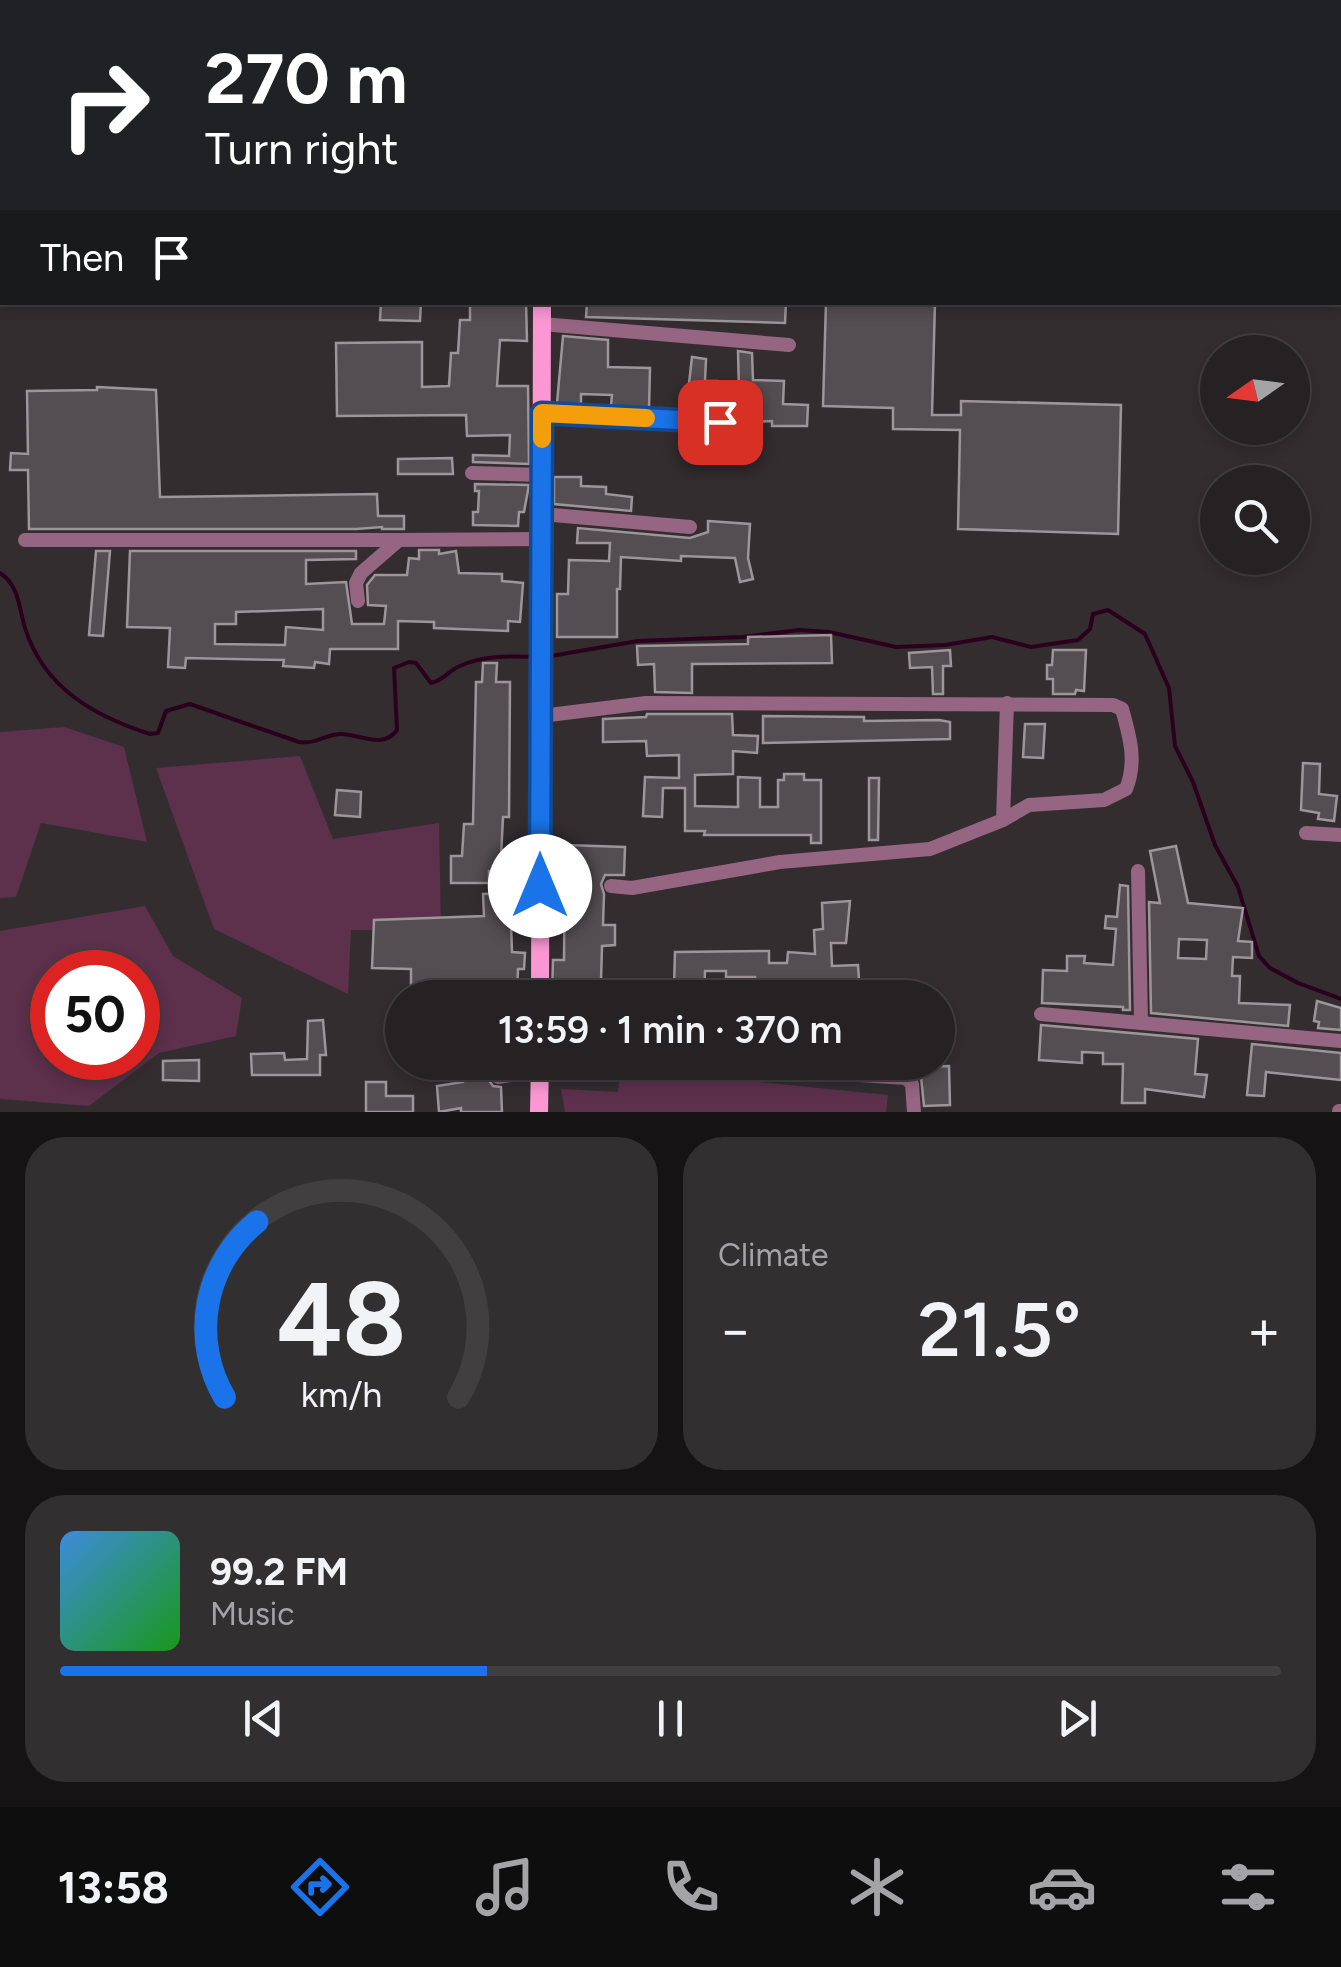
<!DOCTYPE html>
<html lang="en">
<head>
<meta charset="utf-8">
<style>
	body { margin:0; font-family:Figtree,sans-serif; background:#322f31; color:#f1f3f6; height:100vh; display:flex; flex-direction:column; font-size:38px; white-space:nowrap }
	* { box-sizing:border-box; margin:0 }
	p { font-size:32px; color:#a4a4a6 }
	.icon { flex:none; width:55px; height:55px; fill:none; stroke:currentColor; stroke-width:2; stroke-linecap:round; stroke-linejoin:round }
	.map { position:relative; height:1112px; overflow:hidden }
	.panel { display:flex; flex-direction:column; gap:25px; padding:25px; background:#151314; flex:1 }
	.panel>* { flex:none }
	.guide { position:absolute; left:0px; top:0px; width:1342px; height:305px; box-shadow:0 5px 15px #0003,0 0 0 2px #423f41; background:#202124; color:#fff; overflow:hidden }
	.needle { width:65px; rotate:256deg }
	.buttons { position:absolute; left:1200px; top:335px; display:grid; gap:20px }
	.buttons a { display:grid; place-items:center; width:110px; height:110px; border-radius:50%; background:#262224; box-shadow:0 5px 15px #0003,0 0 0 2px #423f41; font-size:50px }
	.speed { position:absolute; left:30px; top:950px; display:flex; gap:20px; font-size:50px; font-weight:700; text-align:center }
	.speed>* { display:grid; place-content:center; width:130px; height:130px; border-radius:50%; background:#262224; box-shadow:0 5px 15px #0003,0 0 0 2px #423f41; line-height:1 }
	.speed .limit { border:15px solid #d22; background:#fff; color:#111 }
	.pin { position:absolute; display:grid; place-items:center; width:85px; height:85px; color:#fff; margin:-42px; border-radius:20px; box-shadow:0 5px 15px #0006 }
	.me { position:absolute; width:110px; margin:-55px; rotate:0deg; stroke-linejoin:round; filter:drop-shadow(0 0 8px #0008) }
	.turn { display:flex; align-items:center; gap:35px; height:210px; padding:0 40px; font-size:45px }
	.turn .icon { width:130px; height:130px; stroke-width:2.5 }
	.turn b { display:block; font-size:70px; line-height:85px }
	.then { display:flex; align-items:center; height:95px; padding:0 40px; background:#0003; gap:20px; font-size:38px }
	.big { font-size:75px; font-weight:600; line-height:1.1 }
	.panel .widget { flex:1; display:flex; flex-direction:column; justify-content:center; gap:15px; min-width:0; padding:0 35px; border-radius:40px; background:#322f31 }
	.panel .dial { align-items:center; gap:0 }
	.dial svg { height:260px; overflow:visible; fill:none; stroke:#423f41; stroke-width:7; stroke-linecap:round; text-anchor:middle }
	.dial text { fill:#f1f3f6; stroke:none }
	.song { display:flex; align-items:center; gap:30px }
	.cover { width:120px; height:120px; border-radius:15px; background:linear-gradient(135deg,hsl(210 70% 55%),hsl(120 70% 35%)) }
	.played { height:10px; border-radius:5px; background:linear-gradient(90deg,#1a73e8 35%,#423f41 35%) }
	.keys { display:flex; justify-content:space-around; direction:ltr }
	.heat { display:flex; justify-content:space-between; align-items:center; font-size:55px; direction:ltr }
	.panel .tiles { flex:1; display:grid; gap:25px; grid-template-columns:1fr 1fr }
	.widget:last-child { grid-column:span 2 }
	.trip { position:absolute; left:385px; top:980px; width:570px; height:100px; border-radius:50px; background:#262224; box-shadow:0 5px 15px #0003,0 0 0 2px #423f41; font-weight:600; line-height:100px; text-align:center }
	.dock { display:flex; height:160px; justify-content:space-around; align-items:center; background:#0f0e0e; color:#a4a4a6 }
	.dock .icon { width:70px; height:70px }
	.dock .selected { color:#1a73e8 }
	.dock b { font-size:45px; color:#f1f3f6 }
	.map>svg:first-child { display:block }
</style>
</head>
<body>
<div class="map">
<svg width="1341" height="1112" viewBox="0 0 1341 1112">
	<rect width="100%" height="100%" fill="#332d30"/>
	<g fill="#5d304c" fill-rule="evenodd">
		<path d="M64,727L124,747L147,842L41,823L16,897L0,898V732Z"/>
		<path d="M300,756L333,839L439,823L441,930H351L348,994L214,929L156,768Z"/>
		<path d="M145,906L173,956L242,998L236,1036L159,1053L89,1106L0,1099V931ZM138,972V1058H52V972Z"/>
		<path d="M621,1068L888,1095L886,1112H565L561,1089L618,1092Z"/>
	</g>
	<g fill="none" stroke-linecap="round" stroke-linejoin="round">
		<g stroke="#2b001d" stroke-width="4">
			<path d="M0,573C19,585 19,608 25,628C44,688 94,716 150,734L158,733L166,711L190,704L299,742C319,744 325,734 341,734C360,734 383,750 397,730L394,668L409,662L416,663L431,683C444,680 448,671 460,666C483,655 511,656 536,657"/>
			<path d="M545,657L638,641L743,637L799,630L829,632L896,647L945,645L992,637L1031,647L1078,640L1090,629L1093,614L1108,610L1145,634L1169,688L1175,746L1193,782L1215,845L1238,887L1259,956L1270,968L1298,983L1341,999"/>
		</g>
	</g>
	<g fill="#544d51" stroke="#9d9599" stroke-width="2.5" fill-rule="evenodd">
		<path d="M381,302H421L420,321L380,320Z"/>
		<path d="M470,302H526L527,341L500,340L497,386H528L529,464L473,462V455L509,456L510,435L467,436L466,415L337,416L336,343L422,342V387L449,386L451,353H458L460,320H470Z"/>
		<path d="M587,302H786L785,323L586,317Z"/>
		<path d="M826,302H935L932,415H961V401L1121,405L1118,534L958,529L960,430L893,429V408L823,406Z"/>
		<path d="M563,336L608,340V367L650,368L649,408L611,406L612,395L581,394V404L557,403Z"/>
		<path d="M738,351L752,353L753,380L784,381L783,404L808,405L807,426H772V421L746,422V415L686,410L692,357L706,359L705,381H717L716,392H739Z"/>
		<path d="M97,387L156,390L160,497L377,494L378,516H404V529H382V527L356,529H29L28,470H10L11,453L28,454L27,391L97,390Z"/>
		<path d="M452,458L453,474H398V459Z"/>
		<path d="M554,477H581V486L606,487V494L632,497L631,511L554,504Z"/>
		<path d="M475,484L529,485L524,512H519L518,526L473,525V512H478L479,491H475Z"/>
		<path d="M708,521L750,524L748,558L753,579L740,582L735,558L681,556V561L621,557L620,589H617V637H557V594H568L569,560L609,561L610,543H577L578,528L690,538L708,532Z"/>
		<path d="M419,550H439V554L456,551L459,573L502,574V581L523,583L520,622L508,621V631L434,628V622L398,621V649H330L329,664L315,662L314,668L283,666L284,660L186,658L185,668L168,667L170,628L127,627L130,551H356V559L306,560V584L346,582L352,624H384L386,606L368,605L367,585L375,575H407L409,558L419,559ZM323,609V630L286,627L285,645L215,644V624H236V612Z"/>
		<path d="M96,551H110L103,636L89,635Z"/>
		<path d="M831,635L832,663L692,664V693L655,692L654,664L638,665L637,646L748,644V637Z"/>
		<path d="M950,650L951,666H943V694H933L932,667L910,668L909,653Z"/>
		<path d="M1053,650H1086L1084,691L1076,690L1075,694H1053V679H1047V665H1052Z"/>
		<path d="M483,663H497L496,682H510L509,817H503L501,857H508V872L489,871V883H451V856H462L464,824H473L476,682H482Z"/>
		<path d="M647,714H732L733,735L758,736L757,753L733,751V774L695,775V806L738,807V777L760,778V807H778V780H784V774H804V780H821V843H811V835H704L705,831H685V788H663L662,817L643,816L645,777L679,778V755L647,756L646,741L603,742V719L646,717Z"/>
		<path d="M763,716L864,717V721L939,720L950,722V739L763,743Z"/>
		<path d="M1025,724H1045L1043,758L1023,757Z"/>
		<path d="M1303,763L1320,764L1319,794L1337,796L1334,821L1318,819L1319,813L1301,810Z"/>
		<path d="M869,778H879L878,840H869Z"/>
		<path d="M337,790L361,792L360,817L335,815Z"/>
		<path d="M565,845L625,847L624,875H605L601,884L604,894L603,925H615V945L602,946L601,981L668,987L674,985L675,952L769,951V963H787L788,952L815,954L814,930L823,929L822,903L850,901L846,943H831L832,966L858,965L860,994L823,998V987L771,983V998H756L755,977H726V971H705L704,998L552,996L553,960H564Z"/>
		<path d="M1176,846L1188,903L1243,908L1238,941L1252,942V958L1233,957L1232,976H1240L1239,1003L1290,1005L1288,1026L1151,1013L1149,902L1160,903L1150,851ZM1179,939L1207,940L1206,959L1178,958Z"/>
		<path d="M1120,885L1128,886L1130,1010H1123V1007L1042,1003L1043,970L1067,971V956H1085L1084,963L1113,965L1116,929L1105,928L1106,916L1117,917Z"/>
		<path d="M510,893L512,952L525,953L524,969H518L517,994L466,992V998H411V969L372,968L374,920L484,916L483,894Z"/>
		<path d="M1317,1001L1341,1008V1030L1318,1028L1319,1022L1314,1021Z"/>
		<path d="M323,1020L326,1055H320V1075H252L251,1054L284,1053L285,1060L307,1059L308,1021Z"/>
		<path d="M1041,1025L1198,1039L1195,1074L1207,1075L1204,1097L1145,1089V1103H1122L1123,1064H1103V1053L1082,1052V1063L1039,1060Z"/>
		<path d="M1252,1044L1341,1053V1080L1266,1072L1264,1096L1247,1095Z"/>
		<path d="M199,1060V1081L163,1080V1061Z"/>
		<path d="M554,1062H609V1078L554,1076Z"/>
		<path d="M463,1063H493L488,1079L493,1086L501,1087L502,1112H461V1108L439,1112L437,1086L463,1082Z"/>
		<path d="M949,1066L950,1105L924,1106L920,1067Z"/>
		<path d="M366,1082H386V1096H413V1112H366Z"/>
	</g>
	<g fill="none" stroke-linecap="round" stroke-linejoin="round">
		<g stroke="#956581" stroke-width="14">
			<path d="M0,131H2"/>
			<path d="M542,324L789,345"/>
			<path d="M542,413L720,422"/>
			<path d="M472,473L542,475"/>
			<path d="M542,514L690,527"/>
			<path d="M25,540H399"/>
			<path d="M358,601L356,583L361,573L399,540L542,539"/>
			<path d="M541,716L646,703L1113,705L1122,709C1130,737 1137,762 1126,789L1104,800L1029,805L1003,820L930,849L780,862L632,888L611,886"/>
			<path d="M1003,820L1007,703"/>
			<path d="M1306,833L1341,835"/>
			<path d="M1138,871L1141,1022"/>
			<path d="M1041,1014L1341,1041"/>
			<path d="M654,1062L906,1078L912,1084L914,1112"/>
			<path d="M498,1077L539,1071"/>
			<path d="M1339,1111H1341"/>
		</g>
		<g stroke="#fb98d3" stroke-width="18">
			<path d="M544,0V2"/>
			<path d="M540,998L542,302"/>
			<path d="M539,1112L540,1062"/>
		</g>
	</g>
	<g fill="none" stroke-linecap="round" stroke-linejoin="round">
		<defs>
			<path id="route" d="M540,886L542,413L720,422"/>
		</defs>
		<use href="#route" stroke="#114b97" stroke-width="25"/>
		<use href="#route" stroke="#1a73e8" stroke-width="18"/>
		<path stroke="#f59e0b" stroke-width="18" d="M542,439V413L646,418"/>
	</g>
</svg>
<div class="buttons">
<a><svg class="needle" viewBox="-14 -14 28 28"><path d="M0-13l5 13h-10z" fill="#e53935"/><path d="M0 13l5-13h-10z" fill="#a4a4a6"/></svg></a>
<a><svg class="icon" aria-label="search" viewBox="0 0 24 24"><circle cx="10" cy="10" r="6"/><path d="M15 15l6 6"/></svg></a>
</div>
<div class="speed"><div class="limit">50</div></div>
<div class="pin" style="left:720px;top:422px;background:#d93025"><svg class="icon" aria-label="arrive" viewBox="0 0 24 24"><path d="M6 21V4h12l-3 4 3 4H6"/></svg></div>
<svg class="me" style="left:540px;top:886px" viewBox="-20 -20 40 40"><circle r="19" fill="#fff"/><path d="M0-13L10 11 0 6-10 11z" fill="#1a73e8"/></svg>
<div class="trip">13:59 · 1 min · 370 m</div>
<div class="guide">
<div class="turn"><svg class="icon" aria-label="right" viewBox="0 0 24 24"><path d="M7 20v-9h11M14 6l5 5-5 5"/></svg><div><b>270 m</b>Turn right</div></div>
<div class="then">Then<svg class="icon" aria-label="arrive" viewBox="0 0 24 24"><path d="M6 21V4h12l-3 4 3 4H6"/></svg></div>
</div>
</div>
<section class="panel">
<div class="tiles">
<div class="widget dial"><svg viewBox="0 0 100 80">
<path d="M14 69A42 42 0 1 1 86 69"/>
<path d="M14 69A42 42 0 0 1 24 15" stroke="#1a73e8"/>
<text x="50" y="56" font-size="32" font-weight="700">48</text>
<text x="50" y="72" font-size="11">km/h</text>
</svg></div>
<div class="widget"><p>Climate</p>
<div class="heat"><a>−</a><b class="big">21.5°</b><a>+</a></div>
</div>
<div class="widget">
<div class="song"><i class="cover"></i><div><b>99.2 FM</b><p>Music</p></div></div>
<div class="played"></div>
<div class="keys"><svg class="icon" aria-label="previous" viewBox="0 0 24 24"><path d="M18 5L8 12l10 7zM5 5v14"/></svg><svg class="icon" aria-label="pause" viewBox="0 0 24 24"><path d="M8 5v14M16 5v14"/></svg><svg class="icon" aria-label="next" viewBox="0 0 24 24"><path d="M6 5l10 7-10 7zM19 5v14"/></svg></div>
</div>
</div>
</section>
<nav class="dock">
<b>13:58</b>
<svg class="icon selected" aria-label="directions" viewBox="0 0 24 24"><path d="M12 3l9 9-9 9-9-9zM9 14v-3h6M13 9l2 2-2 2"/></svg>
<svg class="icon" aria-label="music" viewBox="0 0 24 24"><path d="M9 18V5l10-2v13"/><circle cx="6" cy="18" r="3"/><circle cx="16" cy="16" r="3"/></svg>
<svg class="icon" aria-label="phone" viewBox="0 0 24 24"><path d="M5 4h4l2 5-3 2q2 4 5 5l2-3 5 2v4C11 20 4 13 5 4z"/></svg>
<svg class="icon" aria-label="climate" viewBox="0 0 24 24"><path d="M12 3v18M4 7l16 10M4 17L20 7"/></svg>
<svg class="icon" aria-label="car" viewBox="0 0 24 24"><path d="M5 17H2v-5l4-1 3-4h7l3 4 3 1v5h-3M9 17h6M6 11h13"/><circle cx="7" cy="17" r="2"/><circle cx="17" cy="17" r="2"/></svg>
<svg class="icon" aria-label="filters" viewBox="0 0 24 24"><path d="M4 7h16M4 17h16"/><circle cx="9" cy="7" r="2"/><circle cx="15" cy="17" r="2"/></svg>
</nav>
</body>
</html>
